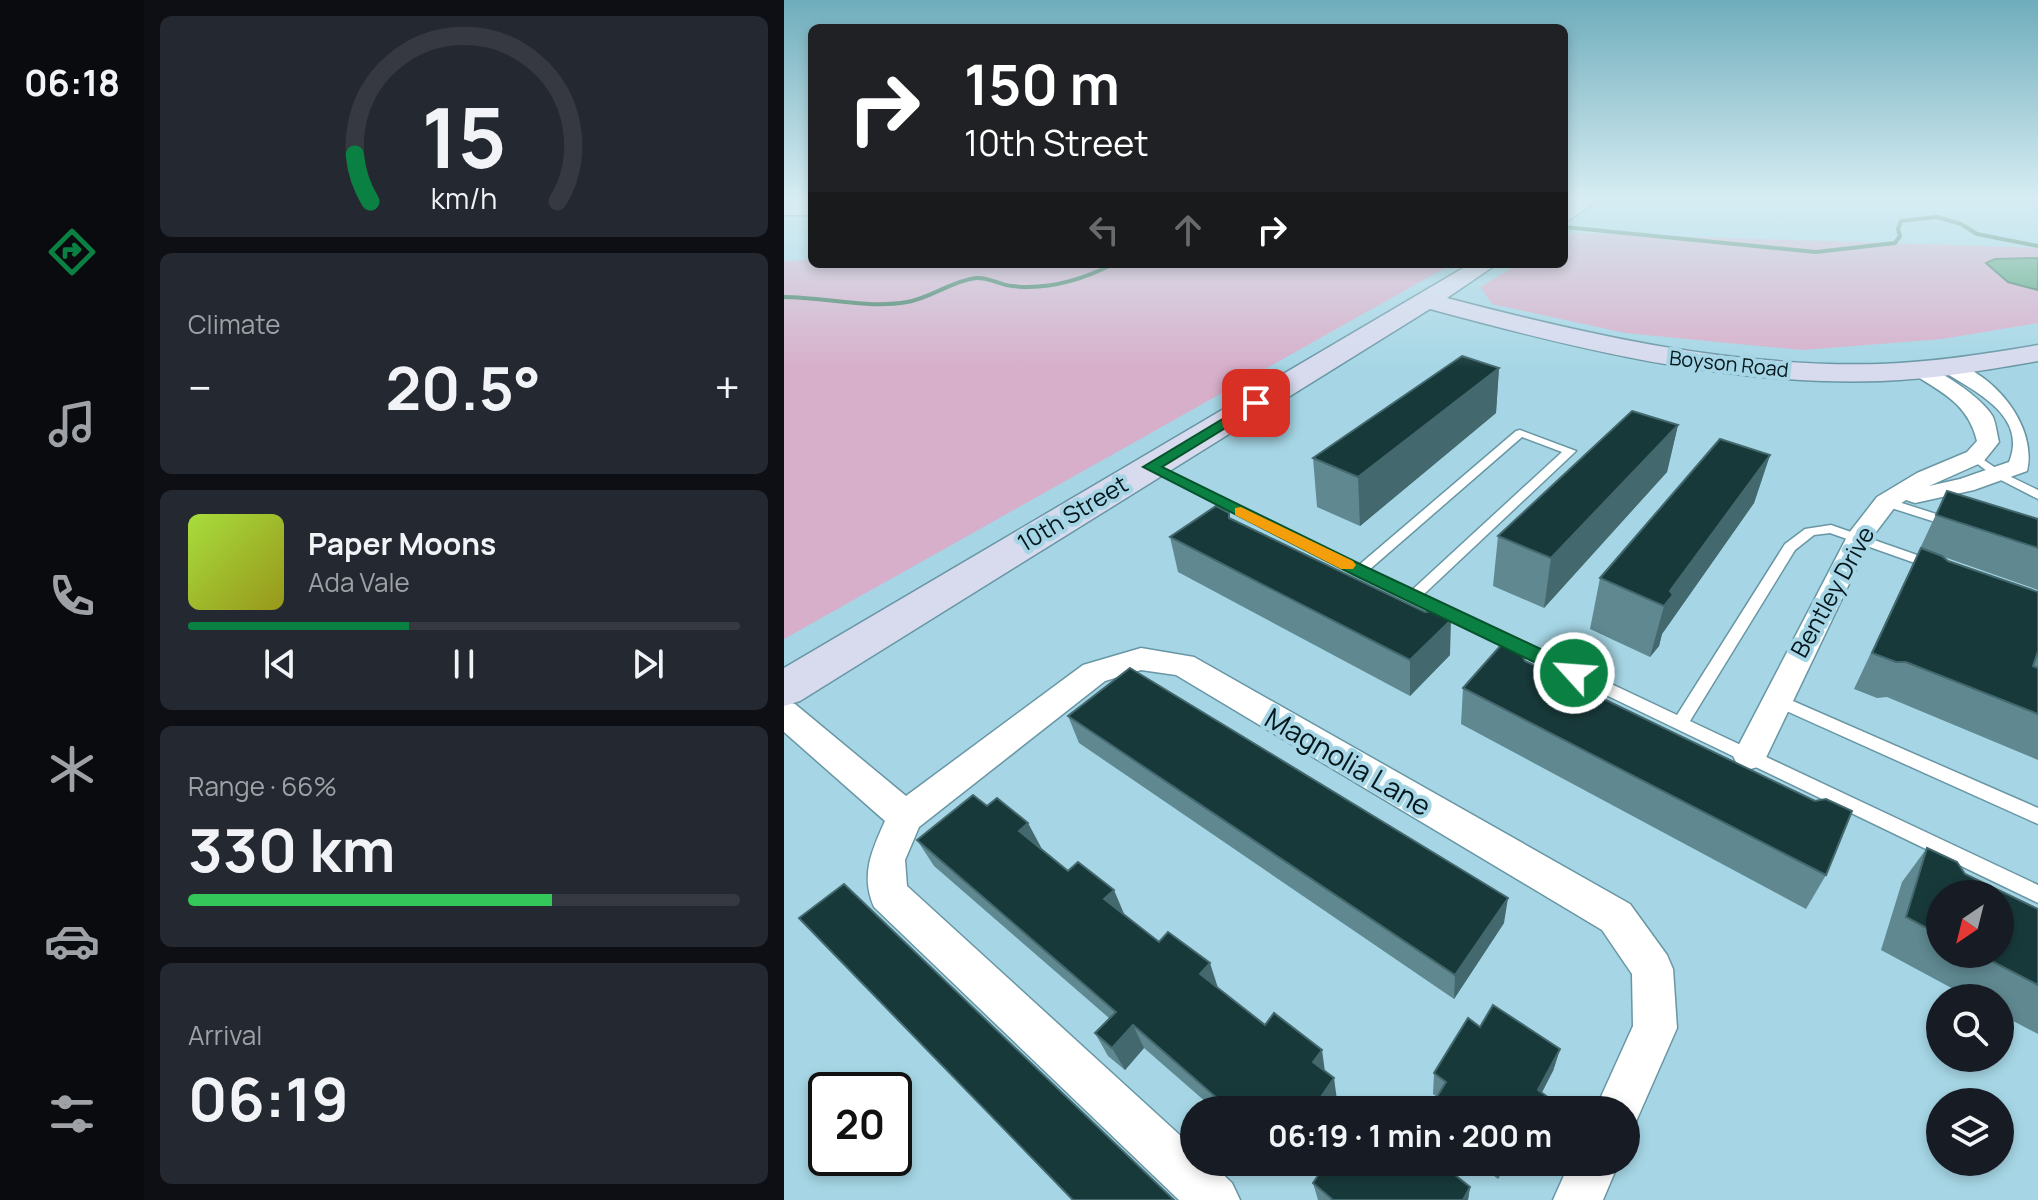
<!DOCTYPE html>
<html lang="en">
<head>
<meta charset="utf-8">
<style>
	body { margin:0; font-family:Manrope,sans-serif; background:#242831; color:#f1f3f6; height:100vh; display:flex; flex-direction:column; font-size:30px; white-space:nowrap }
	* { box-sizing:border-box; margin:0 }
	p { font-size:26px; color:#9ea1a6 }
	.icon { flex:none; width:44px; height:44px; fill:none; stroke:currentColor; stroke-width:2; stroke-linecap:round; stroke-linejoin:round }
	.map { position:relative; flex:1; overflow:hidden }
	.panel { display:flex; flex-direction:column; gap:16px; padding:16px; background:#0d0f14; width:640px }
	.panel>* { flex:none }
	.banner { position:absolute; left:24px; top:24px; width:760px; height:244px; border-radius:12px; box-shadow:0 4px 12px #0003; background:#202124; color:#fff; overflow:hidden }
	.needle { width:52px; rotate:215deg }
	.tools { position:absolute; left:1142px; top:880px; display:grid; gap:16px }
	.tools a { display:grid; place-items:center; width:88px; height:88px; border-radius:50%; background:#171b24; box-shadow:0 4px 12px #0003; font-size:40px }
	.speed { position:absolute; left:24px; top:1072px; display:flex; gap:16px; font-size:40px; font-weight:700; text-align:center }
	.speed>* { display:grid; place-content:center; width:104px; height:104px; border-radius:50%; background:#171b24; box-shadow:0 4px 12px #0003; line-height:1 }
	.speed .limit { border:4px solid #111; border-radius:12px; background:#fff; color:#111 }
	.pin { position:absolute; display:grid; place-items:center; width:68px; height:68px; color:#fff; margin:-34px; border-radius:16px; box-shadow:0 4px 12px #0006 }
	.me { position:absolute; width:88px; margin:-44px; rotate:296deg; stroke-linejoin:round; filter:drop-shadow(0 0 6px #0008) }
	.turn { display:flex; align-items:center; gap:28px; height:168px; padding:0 24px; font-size:36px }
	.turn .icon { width:104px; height:104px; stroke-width:2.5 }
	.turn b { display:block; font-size:56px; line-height:68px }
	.lanes { display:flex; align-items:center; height:76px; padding:0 24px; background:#0003; justify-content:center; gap:40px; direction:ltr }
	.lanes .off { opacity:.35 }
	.big { font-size:60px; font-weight:700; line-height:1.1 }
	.panel .tile { flex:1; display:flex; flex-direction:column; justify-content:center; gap:12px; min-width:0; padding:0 28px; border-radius:12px; background:#242831 }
	.panel .dial { align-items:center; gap:0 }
	.dial svg { height:208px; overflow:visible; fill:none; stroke:#363941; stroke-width:7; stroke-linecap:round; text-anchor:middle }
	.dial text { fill:#f1f3f6; stroke:none }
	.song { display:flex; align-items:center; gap:24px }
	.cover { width:96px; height:96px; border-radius:12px; background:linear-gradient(135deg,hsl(80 70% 55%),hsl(60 70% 35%)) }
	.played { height:8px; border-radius:4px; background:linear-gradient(90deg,#0b8043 40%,#363941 40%) }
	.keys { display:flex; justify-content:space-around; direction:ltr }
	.heat { display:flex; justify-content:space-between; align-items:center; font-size:44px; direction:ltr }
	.charge { height:12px; border-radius:6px; background:linear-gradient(90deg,#34c759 66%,#363941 0) }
	.trip { position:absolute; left:396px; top:1096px; width:460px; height:80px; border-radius:40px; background:#171b24; box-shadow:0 4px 12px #0003; font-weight:700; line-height:80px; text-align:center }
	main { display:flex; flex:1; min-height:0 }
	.tab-bar { display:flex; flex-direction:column; width:144px; justify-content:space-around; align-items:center; background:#090b0e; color:#9ea1a6 }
	.tab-bar .icon { width:56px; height:56px }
	.tab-bar .active { color:#0b8043 }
	.tab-bar b { font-size:36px; color:#f1f3f6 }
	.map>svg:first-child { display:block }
</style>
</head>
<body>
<main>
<nav class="tab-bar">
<b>06:18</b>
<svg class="icon active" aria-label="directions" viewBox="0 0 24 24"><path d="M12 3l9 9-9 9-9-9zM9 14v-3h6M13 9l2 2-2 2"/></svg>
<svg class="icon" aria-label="music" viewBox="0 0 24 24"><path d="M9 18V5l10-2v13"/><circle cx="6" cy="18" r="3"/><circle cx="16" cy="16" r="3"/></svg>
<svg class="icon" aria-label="phone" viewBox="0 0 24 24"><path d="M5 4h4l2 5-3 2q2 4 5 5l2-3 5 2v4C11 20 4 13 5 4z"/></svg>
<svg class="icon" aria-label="climate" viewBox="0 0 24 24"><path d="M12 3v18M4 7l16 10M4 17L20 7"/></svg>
<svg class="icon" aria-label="car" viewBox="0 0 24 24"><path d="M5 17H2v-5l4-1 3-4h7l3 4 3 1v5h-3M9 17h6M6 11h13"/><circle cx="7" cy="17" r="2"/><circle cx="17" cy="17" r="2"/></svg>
<svg class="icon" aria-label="filters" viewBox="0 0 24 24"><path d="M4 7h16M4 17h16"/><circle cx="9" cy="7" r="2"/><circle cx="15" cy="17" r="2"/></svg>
</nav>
<section class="panel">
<div class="tile dial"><svg viewBox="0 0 100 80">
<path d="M14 69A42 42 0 1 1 86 69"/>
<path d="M14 69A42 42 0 0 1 8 51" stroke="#0b8043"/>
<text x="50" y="56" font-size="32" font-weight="700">15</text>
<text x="50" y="72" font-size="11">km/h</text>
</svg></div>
<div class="tile"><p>Climate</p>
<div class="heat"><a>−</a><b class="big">20.5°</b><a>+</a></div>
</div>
<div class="tile">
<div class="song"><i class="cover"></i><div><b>Paper Moons</b><p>Ada Vale</p></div></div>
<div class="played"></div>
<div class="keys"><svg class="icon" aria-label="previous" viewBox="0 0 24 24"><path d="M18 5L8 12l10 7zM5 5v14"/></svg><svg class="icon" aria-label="pause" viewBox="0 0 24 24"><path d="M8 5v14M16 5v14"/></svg><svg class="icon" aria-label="next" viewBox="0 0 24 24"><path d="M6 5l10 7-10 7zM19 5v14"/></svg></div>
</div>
<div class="tile"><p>Range · 66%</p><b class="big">330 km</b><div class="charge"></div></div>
<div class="tile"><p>Arrival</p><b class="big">06:19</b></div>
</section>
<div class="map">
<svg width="1254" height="1200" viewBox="0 0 1254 1200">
	<rect width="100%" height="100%" fill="#a6d6e5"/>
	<g fill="#d7afca">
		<path d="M789,233L1254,248V323L1158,339L1018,350L841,333L708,304L696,287L735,264H780V238Z"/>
		<path d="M28,260V264H668L0,639V261Z"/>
	</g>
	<path fill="#59a37b" stroke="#40795e" stroke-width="2" d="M1254,258V290L1224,282L1202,263L1211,259Z"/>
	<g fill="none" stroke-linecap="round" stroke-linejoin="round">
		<g stroke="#40795e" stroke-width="4">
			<path d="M780,227L1032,252L1111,243L1116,236L1114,229L1117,221L1153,217L1177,224L1193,234L1254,246"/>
			<path d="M0,297C40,297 83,309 123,302C147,298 167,281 192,278C205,277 216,285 228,286C263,290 298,280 329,264"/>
		</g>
		<defs>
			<g id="lane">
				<path d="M736,430L792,451L639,595L893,715L1001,544L1021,529L1047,525L1153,562L1155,565L1148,569L1046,533L1030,535L1011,550L906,721L1254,885V903L571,574L361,467L367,464L371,465L575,565L732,431ZM738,437L778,452L628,590L585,570Z"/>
				<path d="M1191,454L1219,473L1254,490V499L1211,477L1187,459V455Z"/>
				<path d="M1102,498L1171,520L1173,523L1167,527L1098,505L1096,502Z"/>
				<path d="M993,694L1254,808V824L987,704L985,700L987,696Z"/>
			</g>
			<g id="street">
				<path d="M1167,362C1208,372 1254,425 1243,471L1190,490L1131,503L1122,500L1111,507L1086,540L978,766L966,769L954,766L949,756L1065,533L1093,497L1133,473L1183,452L1193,441C1184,404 1159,393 1129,374L1126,370L1129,366C1147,361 1200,399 1209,417C1212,424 1213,434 1215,442L1199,462L1145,486L1176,479L1225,462C1244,416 1192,392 1160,372L1157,368Z"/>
				<path d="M357,648L410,657L846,904L883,955L889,969L893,1028L850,1126L842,1130V1110H811L849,1026L848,974L818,930L392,675L357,670L321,681L135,827L121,860L123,886L410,1148V1162H426L448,1183L456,1200H395L90,907C76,875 88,850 101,821L0,732V701L11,704L122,796L299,665Z"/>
				<path d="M786,1162H835L819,1200H769Z"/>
			</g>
			<g id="secondary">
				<path d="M792,200H816L780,223V208Z"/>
				<rect x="0" y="203" width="28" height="12"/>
				<path d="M686,264H713L663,298C805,335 949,368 1096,364C1150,362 1202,354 1254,345V361C1202,370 1150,379 1097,381C943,386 793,349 646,309L16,701L0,706V668Z"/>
			</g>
		</defs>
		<use href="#lane" stroke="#6896a4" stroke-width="3"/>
		<use href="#street" stroke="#6896a4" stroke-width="3"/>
		<use href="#secondary" stroke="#6896a4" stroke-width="3"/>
		<use href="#lane" fill="#fff" fill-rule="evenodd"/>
		<use href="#street" fill="#fff" fill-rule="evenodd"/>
		<use href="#secondary" fill="#d8daee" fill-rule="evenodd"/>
	</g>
	<g fill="#5f8890" fill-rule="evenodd">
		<path d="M715,368L712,413L576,526L533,507L529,458Z"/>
		<path d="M894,425L883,472L760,608L709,586L714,536Z"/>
		<path d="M986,455L970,503L878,634L875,646L866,657L806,629L816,578Z"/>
		<path d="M1163,491L1254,519V590L1160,557L1164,561L1254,592V760L1103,697L1093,698L1070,689Z"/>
		<path d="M445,518L666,655L626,696L394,572L386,537Z"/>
		<path d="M741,661L1042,875L1022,909L677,724L679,688Z"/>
		<path d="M284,716L720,923L670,999L295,743Z"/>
		<path d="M133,840L257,850L541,1072L553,1100L546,1110H431L360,1048L341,1070L324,1056L311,1033L325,1018L150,866Z"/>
		<path d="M1143,848L1181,874L1254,909V1034L1216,1014V998H1186L1097,950L1118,882ZM1156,894L1216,954H1156Z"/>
		<path d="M776,1049L769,1071L653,1097L649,1094L650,1073Z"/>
		<path d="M493,1162H510L504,1171Z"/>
		<path d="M543,1162H673L667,1172L686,1187L684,1200H534L529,1183Z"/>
		<path d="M691,1162H723L714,1179Z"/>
	</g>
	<g fill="#43686d">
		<path d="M715,368L712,413L576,526L574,477Z"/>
		<path d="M894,425L883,472L760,608L767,558Z"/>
		<path d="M986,455L970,503L878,634L875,646L866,657L880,606L886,591Z"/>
		<path d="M667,620L666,655L626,696V660Z"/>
		<path d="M244,823L258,849L235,831Z"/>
		<path d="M330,890L341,916L320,899Z"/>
		<path d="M724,898L720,923L670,999L671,975Z"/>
		<path d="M426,963L434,988L416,974Z"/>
		<path d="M349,1025L360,1048L341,1070L328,1048Z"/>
		<path d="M776,1049L769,1071L749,1110L754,1090Z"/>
		<path d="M538,1050L541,1072L529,1062Z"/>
		<path d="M550,1078L553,1100L546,1110H528Z"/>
		<path d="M501,1162H510L504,1171Z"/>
		<path d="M664,1162H673L659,1186L661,1167Z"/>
		<path d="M718,1162H723L714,1179Z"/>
		<path d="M686,1187L684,1200H679Z"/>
	</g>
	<g fill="#18393a" stroke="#43686d" stroke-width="2">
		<path d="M678,356L715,368L574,477L529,458Z"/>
		<path d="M848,411L894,425L767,558L714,536Z"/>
		<path d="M936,439L986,455L886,591L889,595L880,606L816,578Z"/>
		<path d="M1163,491L1254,519V548L1152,515Z"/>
		<path d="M432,506L445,513V518L641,612L650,611L667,620L626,660L386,537Z"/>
		<path d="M1137,548L1158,556L1164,561L1254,592V651L1249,666L1254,668V714L1122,662H1112L1088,653Z"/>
		<path d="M718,644L737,653L741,661L1031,801L1042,799L1068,811L1042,875L679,688Z"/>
		<path d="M346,668L724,898L671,975L284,716Z"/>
		<path d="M189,795L203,806L213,798L244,823L235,831L284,871L294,862L330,890L320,899L375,942L384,932L426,963L416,974L481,1025L490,1013L538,1050L529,1062L550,1078L528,1110H437L441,1105L349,1025L328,1048L311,1033L332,1012L133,840Z"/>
		<path d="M1143,848L1173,862L1181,874L1254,909V985L1194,954H1216V894H1156V935L1122,917Z"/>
		<path d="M60,884L390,1200H289L15,918Z"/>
		<path d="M709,1005L776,1049L754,1090L779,1108L778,1110H645L662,1082L650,1073L684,1018L696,1027Z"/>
		<path d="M581,1105L587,1110H578Z"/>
		<path d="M543,1162H664L661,1167L686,1187L679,1200H549L529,1183Z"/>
	</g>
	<linearGradient id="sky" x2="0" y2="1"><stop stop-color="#6fadbc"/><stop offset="0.54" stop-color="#d7edf3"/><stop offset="1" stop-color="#d7edf3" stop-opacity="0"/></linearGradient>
	<rect width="1254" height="368" fill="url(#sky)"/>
	<path fill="#0b8043" stroke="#07532c" stroke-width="2" d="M472,399L479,403L477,406L378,467L582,567L797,668L800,673L797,678H783L570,575L359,467Z"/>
	<path fill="#f59e0b" d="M457,507L569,561L572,565L569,569H557L451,515V508Z"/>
	<g text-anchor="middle" stroke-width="8" stroke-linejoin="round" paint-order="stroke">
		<g font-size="20" fill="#04171c" stroke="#a6d6e5">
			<text transform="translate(945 364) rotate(6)" y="7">Boyson Road</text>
		</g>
		<g font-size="24" fill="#04171c" stroke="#a6d6e5">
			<text transform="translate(289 514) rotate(-31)" y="8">10th Street</text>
			<text transform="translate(1049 592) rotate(-61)" y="8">Bentley Drive</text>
		</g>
		<g font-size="28" fill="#04171c" stroke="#a6d6e5">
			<text transform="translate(564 762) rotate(30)" y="10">Magnolia Lane</text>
		</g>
	</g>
</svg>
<div class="tools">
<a><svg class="needle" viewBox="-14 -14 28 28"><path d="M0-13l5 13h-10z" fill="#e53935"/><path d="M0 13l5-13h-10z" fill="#9ea1a6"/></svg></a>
<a><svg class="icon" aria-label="search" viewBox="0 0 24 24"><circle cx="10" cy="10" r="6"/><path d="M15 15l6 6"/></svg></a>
<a><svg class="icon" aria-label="layers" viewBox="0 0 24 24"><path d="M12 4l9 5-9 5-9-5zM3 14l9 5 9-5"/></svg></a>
</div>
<div class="speed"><div class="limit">20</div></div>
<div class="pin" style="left:472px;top:403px;background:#d93025"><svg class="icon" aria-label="arrive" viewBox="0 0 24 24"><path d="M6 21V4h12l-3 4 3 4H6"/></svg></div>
<svg class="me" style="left:790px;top:673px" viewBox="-20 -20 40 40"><circle r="17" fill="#0b8043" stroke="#fff" stroke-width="3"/><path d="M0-11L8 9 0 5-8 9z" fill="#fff"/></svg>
<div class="trip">06:19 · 1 min · 200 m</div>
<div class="banner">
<div class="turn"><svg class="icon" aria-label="right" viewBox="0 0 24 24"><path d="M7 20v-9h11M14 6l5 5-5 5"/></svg><div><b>150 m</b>10th Street</div></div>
<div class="lanes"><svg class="icon off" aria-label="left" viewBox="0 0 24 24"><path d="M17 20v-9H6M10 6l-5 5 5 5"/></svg><svg class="icon off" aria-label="ahead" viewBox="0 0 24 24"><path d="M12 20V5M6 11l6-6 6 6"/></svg><svg class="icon" aria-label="right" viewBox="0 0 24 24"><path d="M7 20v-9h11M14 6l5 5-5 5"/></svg></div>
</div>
</div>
</main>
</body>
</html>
